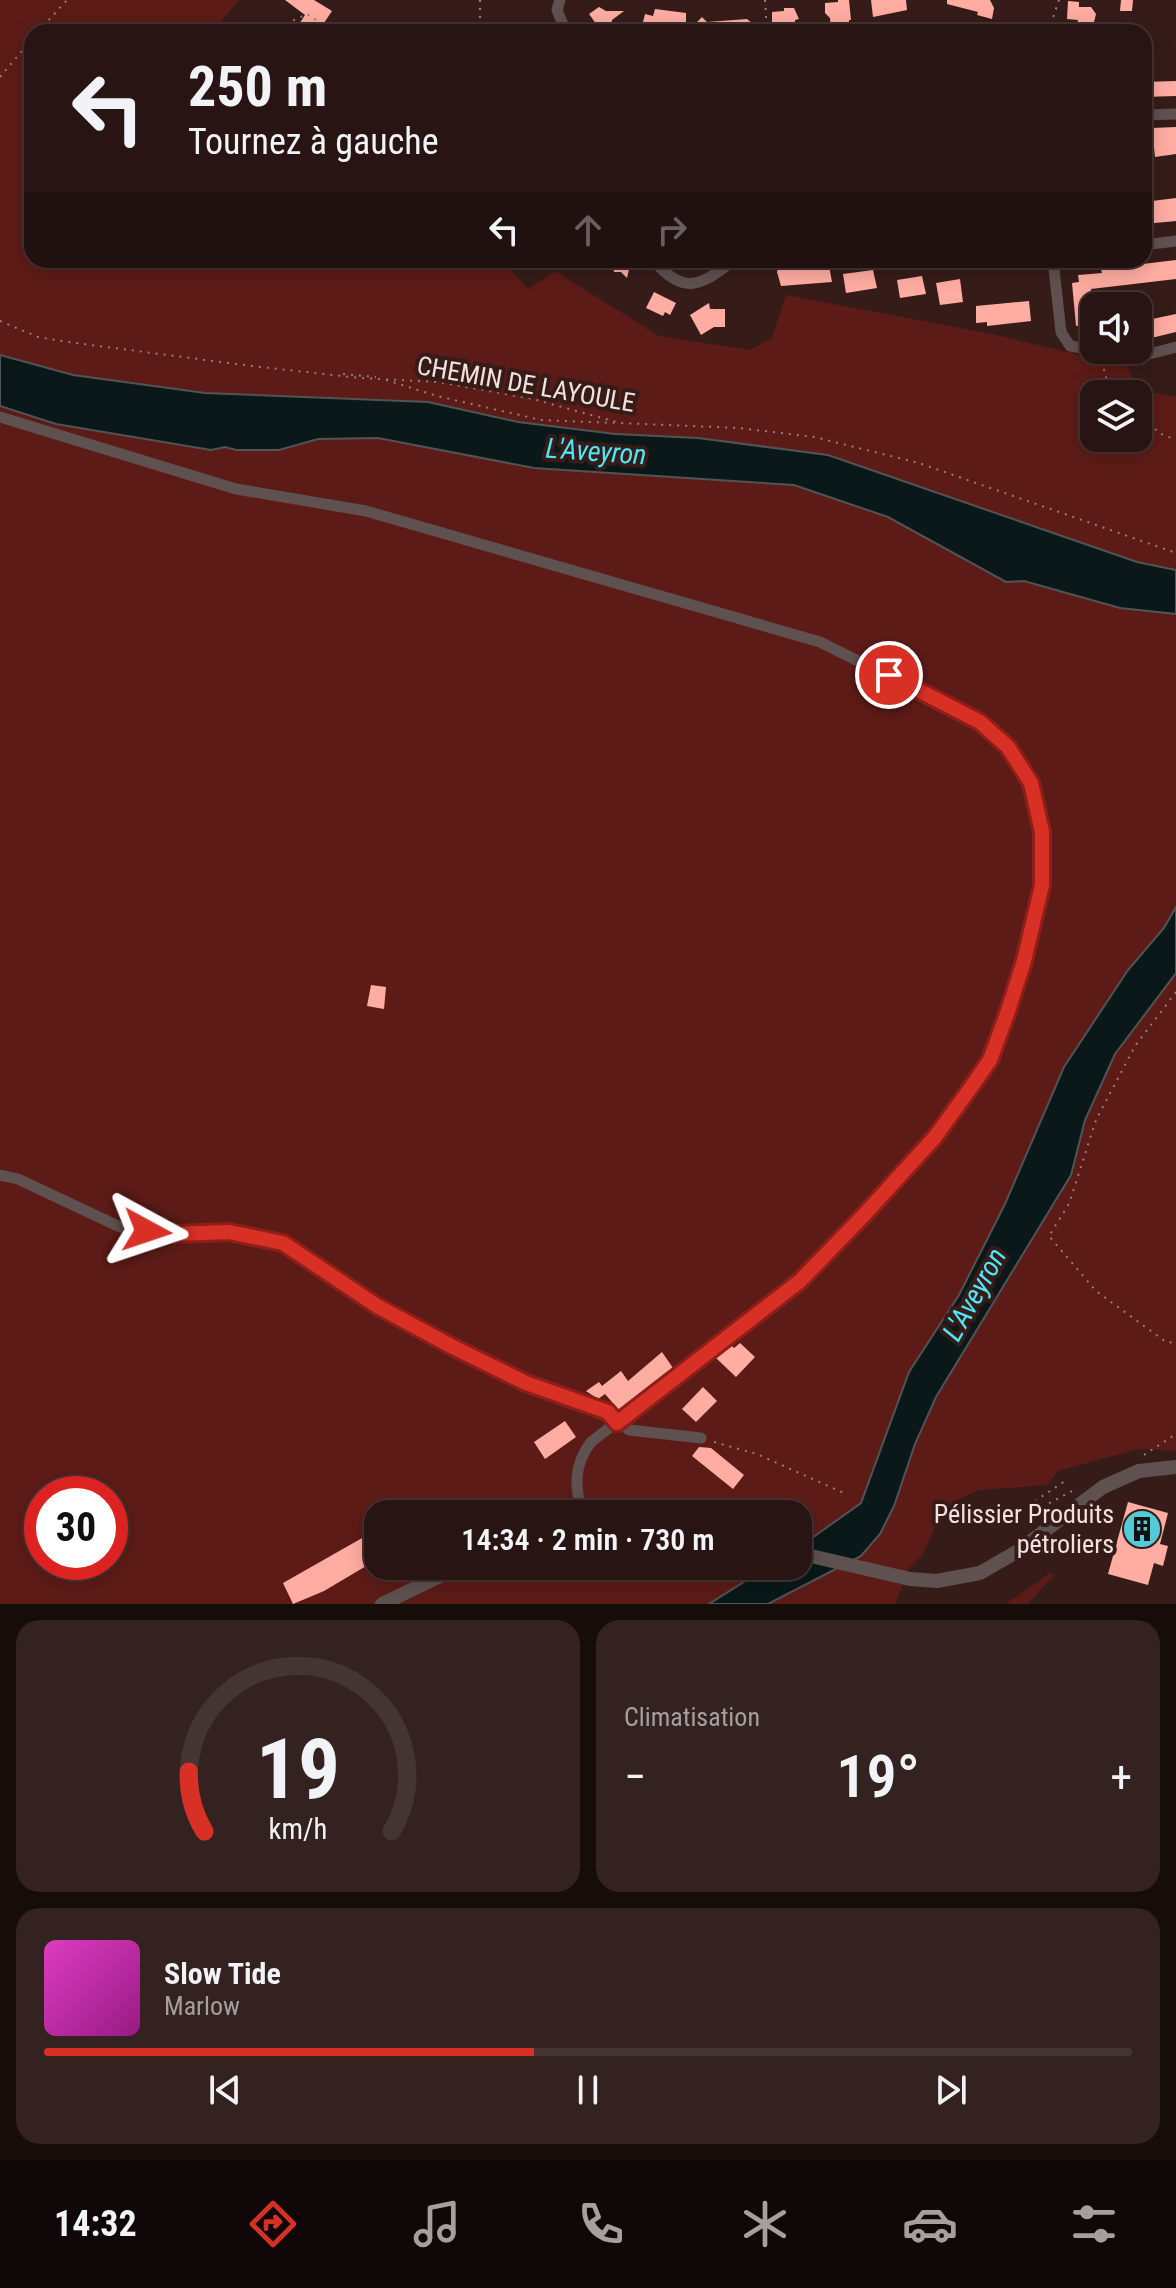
<!DOCTYPE html>
<html lang="fr">
<head>
<meta charset="utf-8">
<style>
	body { margin:0; font-family:"Roboto Condensed",sans-serif; background:#342221; color:#f1f3f6; height:100vh; display:flex; flex-direction:column; font-size:30px; white-space:nowrap }
	* { box-sizing:border-box; margin:0 }
	p { font-size:26px; color:#a59fa0 }
	.icon { flex:none; width:44px; height:44px; fill:none; stroke:currentColor; stroke-width:2; stroke-linecap:round; stroke-linejoin:round }
	.map { position:relative; height:1604px; overflow:hidden }
	.details { display:flex; flex-direction:column; gap:16px; padding:16px; background:#160c0a; flex:1 }
	.details>* { flex:none }
	.hud { position:absolute; left:24px; top:24px; width:1128px; height:244px; border-radius:24px; box-shadow:0 4px 20px #0003,0 0 0 2px #443433; background:#281513; color:#f1f3f6; overflow:hidden }
	.buttons { position:absolute; left:1080px; top:292px; display:grid; gap:16px }
	.buttons a { display:grid; place-items:center; width:72px; height:72px; border-radius:16px; background:#281513; box-shadow:0 4px 20px #0003,0 0 0 2px #443433; font-size:40px }
	.speed { position:absolute; left:24px; top:1476px; display:flex; gap:16px; font-size:40px; font-weight:700; text-align:center }
	.speed>* { display:grid; place-content:center; width:104px; height:104px; border-radius:50%; background:#281513; box-shadow:0 4px 20px #0003,0 0 0 2px #443433; line-height:1 }
	.speed .limit { border:12px solid #d22; background:#fff; color:#111 }
	.pin { position:absolute; display:grid; place-items:center; width:68px; height:68px; color:#fff; margin:-34px; border:4px solid #fff; border-radius:50%; box-shadow:0 2px 8px #0007 }
	.me { position:absolute; width:88px; margin:-44px; rotate:95deg; stroke-linejoin:round; filter:drop-shadow(0 0 6px #0008) }
	.turn { display:flex; align-items:center; gap:28px; height:168px; padding:0 32px; font-size:36px }
	.turn .icon { width:104px; height:104px; stroke-width:2.5 }
	.turn b { display:block; font-size:56px; line-height:68px }
	.lanes { display:flex; align-items:center; height:76px; padding:0 32px; background:#0003; justify-content:center; gap:40px; direction:ltr }
	.lanes .off { opacity:.35 }
	.big { font-size:60px; font-weight:600; line-height:1.1 }
	.details .card { flex:1; display:flex; flex-direction:column; justify-content:center; gap:12px; min-width:0; padding:0 28px; border-radius:24px; background:#342221 }
	.details .dial { align-items:center; gap:0 }
	.dial svg { height:208px; overflow:visible; fill:none; stroke:#443433; stroke-width:7; stroke-linecap:round; text-anchor:middle }
	.dial text { fill:#f1f3f6; stroke:none }
	.song { display:flex; align-items:center; gap:24px }
	.cover { width:96px; height:96px; border-radius:12px; background:linear-gradient(135deg,hsl(310 70% 55%),hsl(310 70% 35%)) }
	.played { height:8px; border-radius:4px; background:linear-gradient(90deg,#d93025 45%,#443433 45%) }
	.keys { display:flex; justify-content:space-around; direction:ltr }
	.heat { display:flex; justify-content:space-between; align-items:center; font-size:44px; direction:ltr }
	.details .tiles { flex:1; display:grid; gap:16px; grid-template-columns:1fr 1fr }
	.card:last-child { grid-column:span 2 }
	.trip { position:absolute; left:364px; top:1500px; width:448px; height:80px; border-radius:24px; background:#281513; box-shadow:0 4px 20px #0003,0 0 0 2px #443433; font-weight:600; line-height:80px; text-align:center }
	.dock { display:flex; height:128px; justify-content:space-around; align-items:center; background:#100808; color:#a59fa0 }
	.dock .icon { width:56px; height:56px }
	.dock .active { color:#d93025 }
	.dock b { font-size:36px; color:#f1f3f6 }
	.map>svg:first-child { display:block }
</style>
</head>
<body>
<div class="map">
<svg width="1176" height="1604" viewBox="0 0 1176 1604">
	<rect width="100%" height="100%" fill="#361c19"/>
	<g fill="#5d1b17" fill-rule="evenodd">
		<path d="M0,0H239L212,32H32V260H502L528,289L555,271L659,336L750,350L772,338L786,295L992,334L1126,366L1140,390L1176,397V1451L1138,1449L1058,1471L1047,1485L979,1490L955,1501L936,1525L923,1554L909,1568L895,1604H0ZM1094,394H1138V438H1094ZM42,1494H110V1562H42ZM378,1514H798V1566H378Z"/>
		<path d="M1050,1573L1054,1575L1028,1604H1006Z"/>
	</g>
	<g fill="#0a1819" stroke="#505454" stroke-width="2">
		<path d="M0,355L73,375L205,393L428,402L518,422L615,434L698,438L828,455L1137,562L1176,570V614L1120,608L1024,581L1006,582L888,517L794,485L534,468L378,438L318,439L279,450H236L225,447L211,450L56,424L0,406Z"/>
		<path d="M1176,907V973L1115,1054L1085,1120L1071,1175L936,1397L915,1444L894,1506L880,1534L861,1556L768,1604H709L769,1566H798V1548L861,1503L909,1372L959,1295L1005,1204L1064,1067L1128,970L1164,928Z"/>
	</g>
	<g fill="#ffada2">
		<path d="M285,0H314L332,11L318,32H294L305,15Z"/>
		<path d="M838,0H849L851,20H849V28L831,29L830,18L825,13V3L838,2Z"/>
		<path d="M871,0H906L907,10L873,17Z"/>
		<path d="M947,0H990L994,8L992,19L977,15L978,12L947,4Z"/>
		<path d="M1121,0H1133L1132,11H1120Z"/>
		<path d="M1068,1L1079,2V7H1091L1096,14L1093,26L1077,25L1078,20L1067,19Z"/>
		<path d="M599,7L606,11H624L612,20L611,25L602,32L589,14Z"/>
		<path d="M784,8H794L799,19L795,20V25L772,29V12L784,11Z"/>
		<path d="M655,9L686,13V23L697,22L702,17L707,22L747,19L759,29L749,30L751,32L641,30L645,14L653,16Z"/>
		<path d="M1176,81V96L1144,97V82Z"/>
		<path d="M1176,127V154L1155,157L1152,128Z"/>
		<path d="M1176,198V221L1144,224V202Z"/>
		<path d="M613,260H631L627,278L621,272H614Z"/>
		<path d="M781,260L786,264L828,260L832,282L781,286L777,272Z"/>
		<path d="M1176,260V279L1091,289L1094,324L1076,326L1072,283L1079,282L1078,275L1102,273L1101,269Z"/>
		<path d="M873,270L877,288L846,293L843,274Z"/>
		<path d="M922,276L926,294L900,298L897,280Z"/>
		<path d="M960,279L963,302L940,305L936,283Z"/>
		<path d="M654,292L676,303L670,315L665,312L663,316L646,308Z"/>
		<path d="M1029,301L1031,321L987,326V322L976,323V306Z"/>
		<path d="M709,303L710,309H725V327H714L701,335L690,315Z"/>
		<path d="M1176,314V332L1143,340L1138,322Z"/>
		<path d="M371,985L386,987L384,1009L367,1006Z"/>
		<path d="M740,1343L755,1357L736,1377L716,1358L731,1345L734,1348Z"/>
		<path d="M662,1352L673,1368L619,1410L605,1394L598,1399L586,1391L599,1382L602,1386L621,1371L628,1381Z"/>
		<path d="M703,1387L717,1401L696,1422L682,1409Z"/>
		<path d="M565,1421L576,1437L545,1459L534,1442Z"/>
		<path d="M699,1447L711,1448L744,1475L733,1489L692,1456Z"/>
		<path d="M1128,1502L1168,1513L1160,1544L1168,1546L1163,1566L1154,1563L1148,1585L1108,1574Z"/>
		<path d="M378,1529V1559L324,1591L293,1604L283,1583Z"/>
	</g>
	<g fill="none" stroke-linecap="round" stroke-linejoin="round">
		<g stroke="#957f7c" stroke-width="2" stroke-dasharray="2 6" stroke-linecap="butt">
			<path d="M480,0V32"/>
			<path d="M765,0L767,32"/>
			<path d="M286,24L307,14L334,32"/>
			<path d="M38,32L67,0"/>
			<path d="M1048,32L1059,0"/>
			<path d="M0,77L32,39"/>
			<path d="M0,321L38,337L68,342L252,366L360,378L438,382L533,399L620,423L739,428L814,437L919,463L1176,553"/>
			<path d="M1110,363L1104,370L1107,381L1120,394"/>
			<path d="M343,374L376,377"/>
			<path d="M386,380L437,396L541,420L614,423"/>
			<path d="M1138,412L1159,433L1176,440"/>
			<path d="M1176,992L1135,1046L1096,1120L1069,1204L1049,1236L1096,1291L1166,1342L1176,1343"/>
			<path d="M714,1442L757,1454L846,1494"/>
			<path d="M1144,1455L1176,1434"/>
			<path d="M1035,1501L1065,1481"/>
			<path d="M1042,1507L1074,1490"/>
		</g>
		<g stroke="#5f514f" stroke-width="11">
			<path d="M560,0L557,10L566,32"/>
			<path d="M1144,115L1176,114"/>
			<path d="M1144,245L1176,241"/>
			<path d="M653,260C684,296 701,286 734,260"/>
			<path d="M943,260C975,267 1002,265 1035,260"/>
			<path d="M1053,260L1061,332L1070,346L1094,350"/>
			<path d="M1095,350L1149,354L1176,347"/>
			<path d="M0,417L236,489L366,511L820,642L980,722L1008,747L1031,783L1042,832V885L1017,986L990,1060L935,1137L800,1281L591,1442C573,1466 575,1486 582,1514"/>
			<path d="M0,1175L18,1179L120,1227L175,1234L229,1232L283,1243L377,1306L526,1383L608,1412L629,1430L701,1438"/>
		</g>
		<g stroke="#5f514f" stroke-width="14">
			<path d="M798,1553L910,1579L937,1581L980,1573L1018,1551L1103,1487L1139,1471L1176,1467"/>
			<path d="M382,1604L461,1566"/>
		</g>
	</g>
	<g fill="none" stroke-linecap="round" stroke-linejoin="round">
		<defs>
			<path id="route" d="M147,1231L175,1234L229,1232L283,1243L377,1306L451,1346L526,1383L608,1412L617,1423L800,1281L864,1215L935,1137L972,1086L990,1060L1008,1011L1024,961L1042,885V832L1031,783L1008,747L980,722L889,675"/>
		</defs>
		<use href="#route" stroke="#8d1f18" stroke-width="20"/>
		<use href="#route" stroke="#d93025" stroke-width="14"/>
	</g>
	<defs>
		<symbol id="building-disc" viewBox="-11 -11 22 22"><circle r="9.5" fill="#52cbd8" stroke="#361c19"/><path d="M-4-6H4V6H1V3H-1V6H-4ZM-2.5-4.3h1.7v1.8h-1.7ZM.8-4.3h1.7v1.8H.8ZM-2.5-1h1.7V.8h-1.7ZM.8-1h1.7V.8H.8Z" fill="#111"/></symbol>
	</defs>
	<g fill-rule="evenodd">
		<use href="#building-disc" x="1120" y="1507" width="44" height="44"/>
	</g>
	<g text-anchor="middle" stroke-width="8" stroke-linejoin="round" paint-order="stroke">
		<g font-size="26" fill="#f3e1de" stroke="#361c19">
			<text transform="translate(526 384) rotate(10)" y="9">CHEMIN DE LAYOULE</text>
		</g>
		<g font-size="26" fill="#f3e1de" stroke="#361c19" text-anchor="end">
			<text x="1114" y="1523">Pélissier Produits<tspan x="1114" dy="30">pétroliers</tspan></text>
		</g>
		<g font-size="28" font-style="italic" fill="#4de8f8" stroke="#361c19">
			<text transform="translate(596 451) rotate(4)" y="10">L'Aveyron</text>
			<text transform="translate(974 1294) rotate(-61)" y="10">L'Aveyron</text>
		</g>
	</g>
</svg>
<div class="buttons">
<a><svg class="icon" aria-label="sound" viewBox="0 0 24 24"><path d="M4 9h4l5-4v14l-5-4H4zM17 9q2 3 0 6"/></svg></a>
<a><svg class="icon" aria-label="layers" viewBox="0 0 24 24"><path d="M12 4l9 5-9 5-9-5zM3 14l9 5 9-5"/></svg></a>
</div>
<div class="speed"><div class="limit">30</div></div>
<div class="pin" style="left:889px;top:675px;background:#d93025"><svg class="icon" aria-label="arrive" viewBox="0 0 24 24"><path d="M6 21V4h12l-3 4 3 4H6"/></svg></div>
<svg class="me" style="left:147px;top:1231px" viewBox="-20 -20 40 40"><path d="M0-17L14 15 0 8-14 15z" fill="#d93025" stroke="#fff" stroke-width="4"/></svg>
<div class="trip">14:34 · 2 min · 730 m</div>
<div class="hud">
<div class="turn"><svg class="icon" aria-label="left" viewBox="0 0 24 24"><path d="M17 20v-9H6M10 6l-5 5 5 5"/></svg><div><b>250 m</b>Tournez à gauche</div></div>
<div class="lanes"><svg class="icon" aria-label="left" viewBox="0 0 24 24"><path d="M17 20v-9H6M10 6l-5 5 5 5"/></svg><svg class="icon off" aria-label="ahead" viewBox="0 0 24 24"><path d="M12 20V5M6 11l6-6 6 6"/></svg><svg class="icon off" aria-label="right" viewBox="0 0 24 24"><path d="M7 20v-9h11M14 6l5 5-5 5"/></svg></div>
</div>
</div>
<section class="details">
<div class="tiles">
<div class="card dial"><svg viewBox="0 0 100 80">
<path d="M14 69A42 42 0 1 1 86 69"/>
<path d="M14 69A42 42 0 0 1 8 46" stroke="#d93025"/>
<text x="50" y="56" font-size="32" font-weight="700">19</text>
<text x="50" y="72" font-size="11">km/h</text>
</svg></div>
<div class="card"><p>Climatisation</p>
<div class="heat"><a>−</a><b class="big">19°</b><a>+</a></div>
</div>
<div class="card">
<div class="song"><i class="cover"></i><div><b>Slow Tide</b><p>Marlow</p></div></div>
<div class="played"></div>
<div class="keys"><svg class="icon" aria-label="previous" viewBox="0 0 24 24"><path d="M18 5L8 12l10 7zM5 5v14"/></svg><svg class="icon" aria-label="pause" viewBox="0 0 24 24"><path d="M8 5v14M16 5v14"/></svg><svg class="icon" aria-label="next" viewBox="0 0 24 24"><path d="M6 5l10 7-10 7zM19 5v14"/></svg></div>
</div>
</div>
</section>
<nav class="dock">
<b>14:32</b>
<svg class="icon active" aria-label="directions" viewBox="0 0 24 24"><path d="M12 3l9 9-9 9-9-9zM9 14v-3h6M13 9l2 2-2 2"/></svg>
<svg class="icon" aria-label="music" viewBox="0 0 24 24"><path d="M9 18V5l10-2v13"/><circle cx="6" cy="18" r="3"/><circle cx="16" cy="16" r="3"/></svg>
<svg class="icon" aria-label="phone" viewBox="0 0 24 24"><path d="M5 4h4l2 5-3 2q2 4 5 5l2-3 5 2v4C11 20 4 13 5 4z"/></svg>
<svg class="icon" aria-label="climate" viewBox="0 0 24 24"><path d="M12 3v18M4 7l16 10M4 17L20 7"/></svg>
<svg class="icon" aria-label="car" viewBox="0 0 24 24"><path d="M5 17H2v-5l4-1 3-4h7l3 4 3 1v5h-3M9 17h6M6 11h13"/><circle cx="7" cy="17" r="2"/><circle cx="17" cy="17" r="2"/></svg>
<svg class="icon" aria-label="filters" viewBox="0 0 24 24"><path d="M4 7h16M4 17h16"/><circle cx="9" cy="7" r="2"/><circle cx="15" cy="17" r="2"/></svg>
</nav>
</body>
</html>
